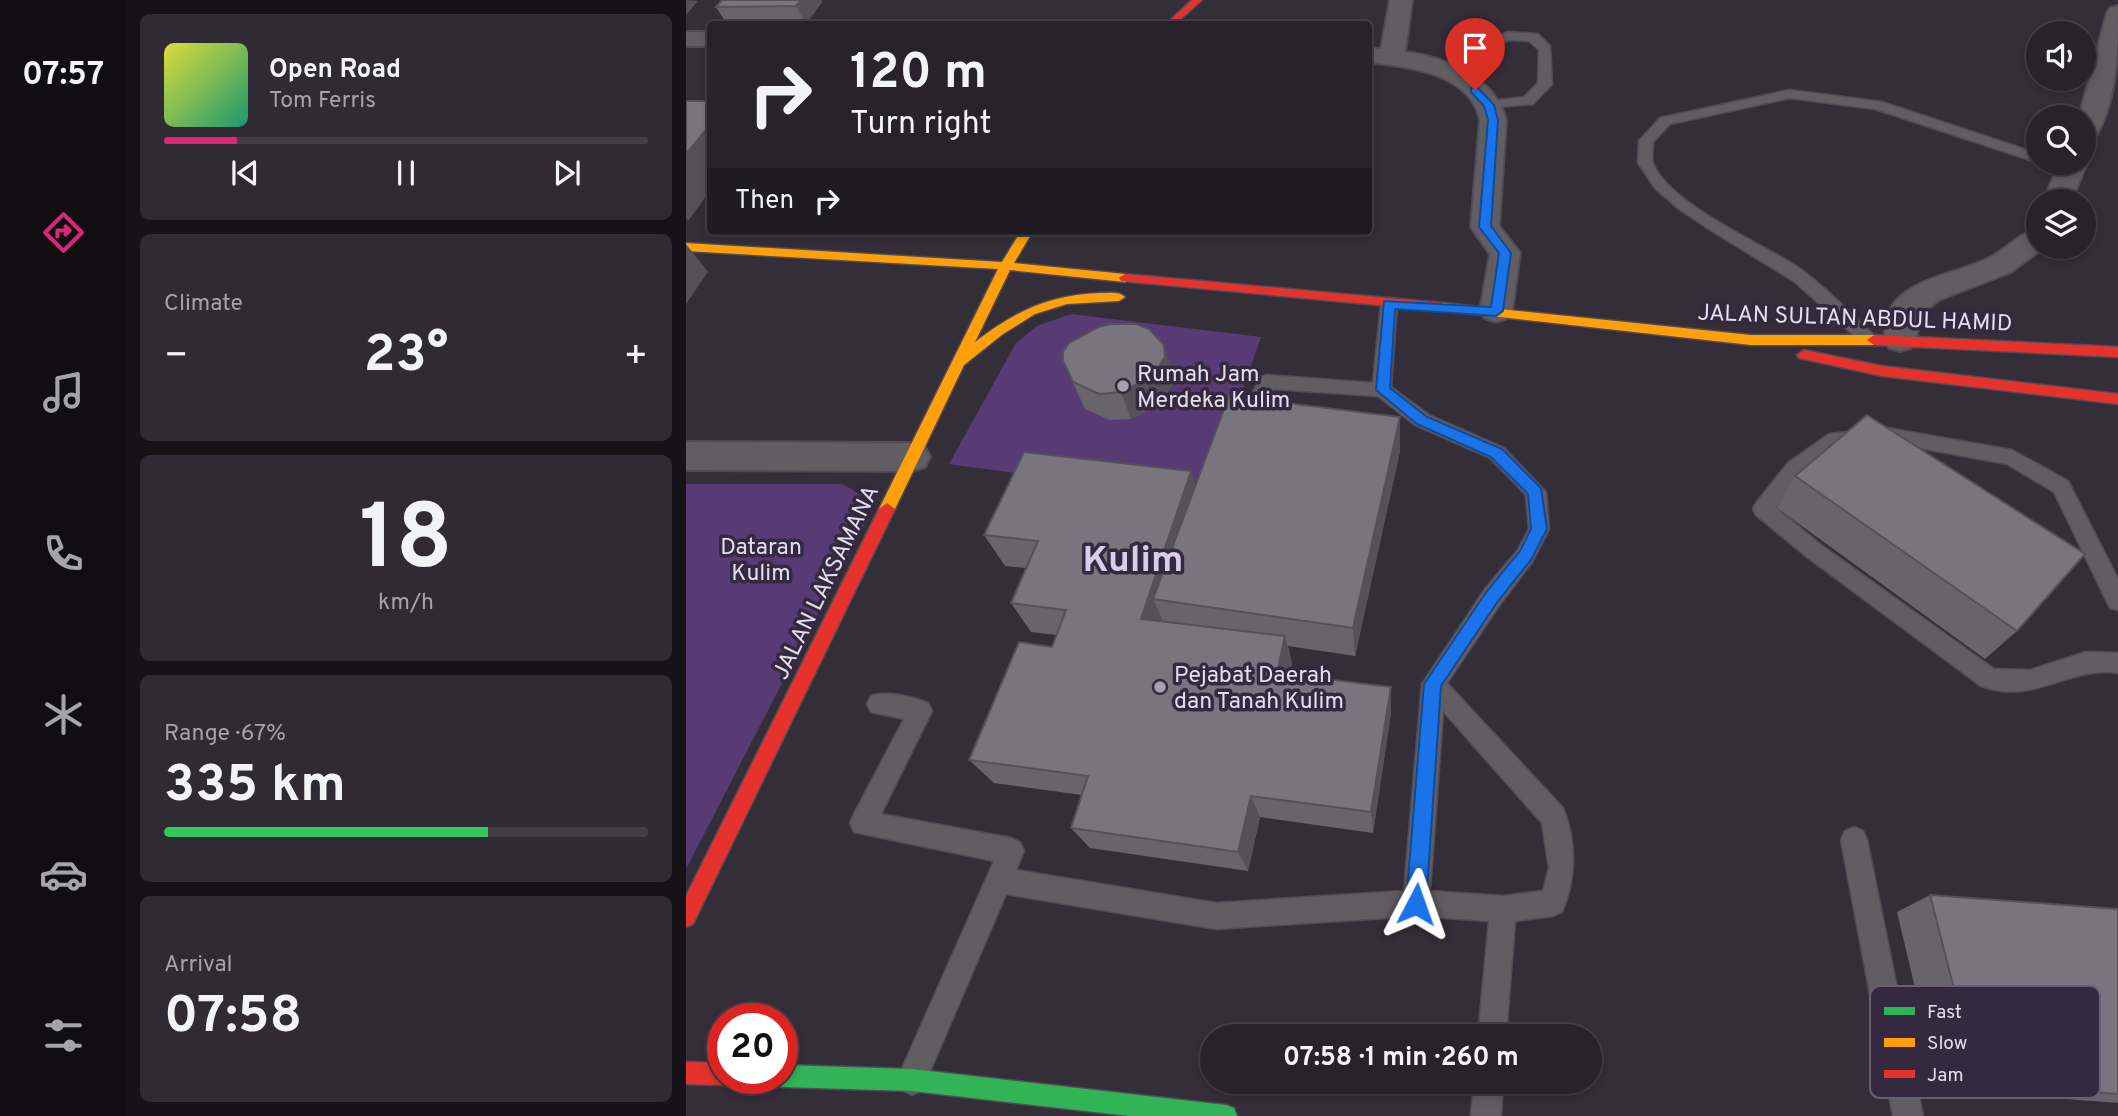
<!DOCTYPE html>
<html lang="en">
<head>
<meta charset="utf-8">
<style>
	body { margin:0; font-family:Overpass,sans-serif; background:#2f2a33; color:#f1f3f6; height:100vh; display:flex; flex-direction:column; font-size:26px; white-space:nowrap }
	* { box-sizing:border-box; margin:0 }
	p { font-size:23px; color:#a4a4a9 }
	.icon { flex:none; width:38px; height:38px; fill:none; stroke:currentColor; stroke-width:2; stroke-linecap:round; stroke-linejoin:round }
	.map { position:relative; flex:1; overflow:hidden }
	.details { display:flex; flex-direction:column; gap:14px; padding:14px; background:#151318; width:560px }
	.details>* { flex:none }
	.banner { position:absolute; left:21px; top:21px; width:665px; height:214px; border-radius:7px; box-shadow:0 4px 10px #0003,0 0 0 2px #433f47; background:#27222b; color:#f1f3f6; overflow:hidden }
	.tools { position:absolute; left:1340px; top:21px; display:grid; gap:14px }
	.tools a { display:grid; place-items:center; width:70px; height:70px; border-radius:50%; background:#27222b; box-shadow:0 4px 10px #0003,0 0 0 2px #433f47; font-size:35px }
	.speed { position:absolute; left:21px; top:1003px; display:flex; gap:14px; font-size:35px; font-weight:700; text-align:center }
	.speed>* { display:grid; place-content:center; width:91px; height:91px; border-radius:50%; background:#27222b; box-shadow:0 4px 10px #0003,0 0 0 2px #433f47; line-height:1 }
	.speed .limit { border:10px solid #d22; background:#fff; color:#111 }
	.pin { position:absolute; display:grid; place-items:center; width:60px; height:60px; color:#fff; margin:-72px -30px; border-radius:50% 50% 50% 0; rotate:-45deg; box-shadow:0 0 7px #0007 }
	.pin .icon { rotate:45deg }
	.me { position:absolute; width:77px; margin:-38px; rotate:4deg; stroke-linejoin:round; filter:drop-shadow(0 0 5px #0008) }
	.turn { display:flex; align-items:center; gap:24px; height:147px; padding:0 28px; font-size:32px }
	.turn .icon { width:91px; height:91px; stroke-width:2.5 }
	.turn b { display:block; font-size:49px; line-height:60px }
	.then { display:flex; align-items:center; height:66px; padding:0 28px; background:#0003; gap:14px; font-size:26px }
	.big { font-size:52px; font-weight:700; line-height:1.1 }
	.details .tile { flex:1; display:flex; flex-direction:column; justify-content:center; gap:10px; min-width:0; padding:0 24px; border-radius:10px; background:#2f2a33 }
	.details .dial { align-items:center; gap:0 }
	.dial b { font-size:91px; line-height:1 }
	.song { display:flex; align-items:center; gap:21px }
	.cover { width:84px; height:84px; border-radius:10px; background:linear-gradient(135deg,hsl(60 70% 55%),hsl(160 70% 35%)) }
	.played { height:7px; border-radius:4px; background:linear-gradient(90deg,#db2777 15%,#433f47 15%) }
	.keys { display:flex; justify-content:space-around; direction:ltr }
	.heat { display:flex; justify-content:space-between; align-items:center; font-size:38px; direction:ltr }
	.charge { height:10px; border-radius:5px; background:linear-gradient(90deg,#34c759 67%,#433f47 0) }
	.trip { position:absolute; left:514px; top:1024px; width:402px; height:70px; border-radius:35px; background:#27222b; box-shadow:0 4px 10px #0003,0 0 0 2px #433f47; font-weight:700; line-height:70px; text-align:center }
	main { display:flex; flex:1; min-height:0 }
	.tabs { display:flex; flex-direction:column; width:126px; justify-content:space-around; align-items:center; background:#100e11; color:#a4a4a9 }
	.tabs .icon { width:49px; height:49px }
	.tabs .on { color:#db2777 }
	.tabs b { font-size:32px; color:#f1f3f6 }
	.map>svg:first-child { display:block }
</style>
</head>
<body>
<main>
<nav class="tabs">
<b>07:57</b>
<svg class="icon on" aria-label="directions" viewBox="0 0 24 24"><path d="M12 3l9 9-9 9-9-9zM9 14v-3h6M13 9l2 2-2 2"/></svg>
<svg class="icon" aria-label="music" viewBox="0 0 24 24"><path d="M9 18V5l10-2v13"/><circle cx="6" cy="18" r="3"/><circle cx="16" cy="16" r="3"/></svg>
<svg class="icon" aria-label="phone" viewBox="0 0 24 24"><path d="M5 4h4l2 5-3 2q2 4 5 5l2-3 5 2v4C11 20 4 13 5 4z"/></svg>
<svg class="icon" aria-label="climate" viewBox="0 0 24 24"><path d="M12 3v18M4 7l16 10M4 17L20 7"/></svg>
<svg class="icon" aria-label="car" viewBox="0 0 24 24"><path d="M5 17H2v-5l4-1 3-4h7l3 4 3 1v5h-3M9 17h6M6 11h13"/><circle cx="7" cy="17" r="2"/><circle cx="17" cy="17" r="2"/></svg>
<svg class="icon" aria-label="filters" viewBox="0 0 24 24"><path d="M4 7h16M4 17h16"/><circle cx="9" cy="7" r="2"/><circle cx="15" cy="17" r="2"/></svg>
</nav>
<section class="details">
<div class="tile">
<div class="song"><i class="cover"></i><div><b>Open Road</b><p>Tom Ferris</p></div></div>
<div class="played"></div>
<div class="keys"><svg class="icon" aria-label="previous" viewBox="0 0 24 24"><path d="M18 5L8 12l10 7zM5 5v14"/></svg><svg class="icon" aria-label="pause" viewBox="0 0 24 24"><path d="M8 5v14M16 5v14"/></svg><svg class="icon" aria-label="next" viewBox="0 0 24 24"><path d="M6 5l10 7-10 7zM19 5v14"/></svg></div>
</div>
<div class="tile"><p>Climate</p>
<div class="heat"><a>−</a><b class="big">23°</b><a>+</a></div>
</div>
<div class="tile dial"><b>18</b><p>km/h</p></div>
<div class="tile"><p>Range · 67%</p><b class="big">335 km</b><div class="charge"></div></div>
<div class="tile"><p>Arrival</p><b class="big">07:58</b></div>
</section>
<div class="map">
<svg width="1432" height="1116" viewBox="0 0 1432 1116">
	<rect width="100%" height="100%" fill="#342e39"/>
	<g fill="#583b74">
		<path d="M385,314L575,337L519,499L263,464L330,343L351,326Z"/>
		<path d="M0,484H156C177,494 179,499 180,521L0,869Z"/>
	</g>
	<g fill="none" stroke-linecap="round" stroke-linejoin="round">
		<defs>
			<g id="lane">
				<path d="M821,32L852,34L864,46L866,84L847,104L798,108V102L838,97L852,83L853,50L843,41L823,40L763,71H753L751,68Z"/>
				<path d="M1104,90L1196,102L1353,154V163H1356H1353L1189,109L1104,98L984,124L967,142C967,148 965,158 967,163C982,203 1074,243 1110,266C1139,286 1164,313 1190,337L1193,341L1190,345H1178L1109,282L1023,229L993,209L969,188L952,163L953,141L974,118Z"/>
				<path d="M703,298L711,304L705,387L743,415L818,448L860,492L863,529L846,562L815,603L761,683L877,808C891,842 890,879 876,912L867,916L829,921L820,1036H792L803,921L730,916L530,929L320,894L236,1090L226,1095L216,1090L211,1080L308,861L168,832L164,823L168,814L218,719L185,712L181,704L185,696C200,690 227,697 242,703L246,711L195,814L325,838L334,842L338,851L330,870L530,903L718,891L736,684L799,589L832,550L843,529L840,495L804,458L729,425L692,396L587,389L576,409L583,421L581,426L574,428L563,425L558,409L575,377L581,375L687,383L695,304ZM757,711L856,823L863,868L857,891L817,896L744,891Z"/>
				<path d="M1201,428L1326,450L1382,481L1432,579V610L1424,608L1368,492L1321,464L1201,442L1154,446L1116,473L1090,508L1135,545L1308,669L1344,670L1400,652L1432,653V673C1383,665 1349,706 1295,686L1121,557L1070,515L1067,509L1070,503L1102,463L1143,434Z"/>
				<path d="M1168,827L1177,831L1181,840L1237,1116H1207L1155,840L1159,831Z"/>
				<path d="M788,1082H817L815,1116H785Z"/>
			</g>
			<g id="street">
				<path d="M704,0H726L719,52C758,57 809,76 820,120L813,226L834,253L826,311L821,318L810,322L799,318L794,311L804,254L785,227L794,120C784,72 721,67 682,62V48L695,49Z"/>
				<path d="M1432,6C1432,50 1432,102 1407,141L1398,143V117H1393L1421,13L1424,8Z"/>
				<rect x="0" y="32" width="24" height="14"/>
				<path d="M1398,160L1401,163L1385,201H1357L1374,163H1398Z"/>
				<path d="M1353,228V247H1359L1325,272L1253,300L1234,315L1230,340L1225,348L1214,351L1203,348L1198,340C1200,329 1200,312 1208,303C1230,277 1272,273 1301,259C1320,250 1333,233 1353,228Z"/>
				<path d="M0,442L226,443L239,447L244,457L239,467L226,471L0,470Z"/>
			</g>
			<path id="fast" d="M96,1065L226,1069L540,1105L548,1108L551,1116H443L226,1091L96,1087L88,1084L86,1078H96Z"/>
			<g id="slow">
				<path d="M335,231H347L328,263L439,274L445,278L439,282L324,270L289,342C330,311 362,295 414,293C423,293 433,291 439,297L433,301L381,304L349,314L317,334L278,365L209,509L201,515L193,509L312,269L0,251V243L316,262Z"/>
				<path d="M756,303L1065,335H1188L1195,340L1188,345H1065L751,310L750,307Z"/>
			</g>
			<g id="jam">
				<path d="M506,0H516L489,24H480Z"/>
				<path d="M439,274L756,303L762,307L756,311L435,281L433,278Z"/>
				<path d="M1188,335L1432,347V357L1188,345L1181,340Z"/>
				<path d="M1118,350L1196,366L1432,394V404L1196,376L1113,358L1111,355Z"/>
				<path d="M201,503L209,509L7,924L0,927V896L193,509Z"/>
				<path d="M0,1062L37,1063V1078H46L45,1082L37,1085L0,1084Z"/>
			</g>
		</defs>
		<use href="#lane" stroke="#504b55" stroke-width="3"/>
		<use href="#street" stroke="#504b55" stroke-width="4"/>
		<use href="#fast" stroke="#504b55" stroke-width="3"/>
		<use href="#slow" stroke="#504b55" stroke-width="3"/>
		<use href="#jam" stroke="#504b55" stroke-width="3"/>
		<use href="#lane" fill="#605e63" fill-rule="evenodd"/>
		<use href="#street" fill="#605e63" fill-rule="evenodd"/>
		<use href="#fast" fill="#30b455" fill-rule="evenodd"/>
		<use href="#slow" fill="#ff9f0a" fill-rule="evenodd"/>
		<use href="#jam" fill="#e5322d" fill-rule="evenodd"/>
	</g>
	<g fill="#68646c">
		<path d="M36,0H135L136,2L120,24H41L30,7Z"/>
		<path d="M478,345L486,373L487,384L475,404L445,419L424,420L399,409L377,361Z"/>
		<path d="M714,417V451L669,656L602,646L606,664L604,674L705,713L687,833L574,817L562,871L404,848L385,828L396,795L308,783L283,760L366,647L370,635L345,632L325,603L340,568L319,566L298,535L505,471L509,485Z"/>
		<path d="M1109,476L1331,631L1299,659L1091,508Z"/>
		<path d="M1244,895L1432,909V1103L1253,1089L1211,912Z"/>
	</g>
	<g fill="#555158">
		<path d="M0,0L12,1L0,15Z"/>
		<path d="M115,0H135L136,2L120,24L110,6Z"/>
		<path d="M24,125V191L2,221L0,218V154Z"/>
		<path d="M0,244L22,272L0,304Z"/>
		<path d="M478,345L486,373L487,384L475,404L445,419L435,392Z"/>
		<path d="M714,417V451L669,656L667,628Z"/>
		<path d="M505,471L515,503L467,599L477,621L455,619Z"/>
		<path d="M599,636L606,664L598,699L591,673Z"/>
		<path d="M705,687V713L687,833L685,812Z"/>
		<path d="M565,796L574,817L562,871L552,852Z"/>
	</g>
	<g fill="#79747e" stroke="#555158" stroke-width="2">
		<path d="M36,0H115L110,6L30,7Z"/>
		<path d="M0,101H24V125L0,154Z"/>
		<path d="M425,324H450L463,329L478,345L479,357L466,377L435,392L413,394L387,382L377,361V352L383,343L412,327Z"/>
		<path d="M543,396L714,417L667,628L467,599Z"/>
		<path d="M1181,415L1399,554L1331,631L1109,476Z"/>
		<path d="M338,452L505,471L455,619L599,636L591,673L705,687L685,812L565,796L552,852L385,828L402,776L283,760L333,642L366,647L380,610L325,603L352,541L298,535Z"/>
		<path d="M1244,895L1432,909V1094L1292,1083Z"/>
	</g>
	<path fill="#1a73e8" stroke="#114b97" stroke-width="2" d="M785,88H792L808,105L812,120L805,226L825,253L817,311L810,316L709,309L704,388L741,417L816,449L855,488L861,529L845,560L812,601L755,686L740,904L737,911L730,914L723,911L720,904L738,684L801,591L834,551L845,529L842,494L805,457L731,424L690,390L698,301L805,307L813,253L793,227L802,120L798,106L785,92Z"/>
	<g fill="#a7a0ad" stroke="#34293e" stroke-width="2.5">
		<circle cx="437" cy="386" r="7"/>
		<circle cx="474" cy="687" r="7"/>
	</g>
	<g text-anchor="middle" stroke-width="7" stroke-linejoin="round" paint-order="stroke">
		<g font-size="23" fill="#e5deec" stroke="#34293e">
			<text transform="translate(1169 317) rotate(2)" y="8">JALAN SULTAN ABDUL HAMID</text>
			<text transform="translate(139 582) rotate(-64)" y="8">JALAN LAKSAMANA</text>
		</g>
		<g font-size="23" fill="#e5deec" stroke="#34293e" text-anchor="start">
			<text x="451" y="381">Rumah Jam<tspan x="451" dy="26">Merdeka Kulim</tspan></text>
			<text x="488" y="682">Pejabat Daerah<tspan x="488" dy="26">dan Tanah Kulim</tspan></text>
		</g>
		<g font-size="23" fill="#e6dcf1" stroke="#34293e">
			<text x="75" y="554">Dataran<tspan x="75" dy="26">Kulim</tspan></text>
		</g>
		<g font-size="37" font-weight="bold" fill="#dacde9" stroke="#34293e">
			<text x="447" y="571">Kulim</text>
		</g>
	</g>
	<rect x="1184" y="986" width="230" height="112" rx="10" fill="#34293e" stroke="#695f72" stroke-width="2"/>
	<rect x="1198" y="1007" width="31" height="8" fill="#30b455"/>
	<rect x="1198" y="1038" width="31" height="9" fill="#ff9f0a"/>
	<rect x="1198" y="1070" width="31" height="8" fill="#e5322d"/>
	<g font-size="19" fill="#e5deec">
		<text x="1241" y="1018">Fast</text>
		<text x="1241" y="1049">Slow</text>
		<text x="1241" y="1081">Jam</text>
	</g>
</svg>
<div class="tools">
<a><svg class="icon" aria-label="sound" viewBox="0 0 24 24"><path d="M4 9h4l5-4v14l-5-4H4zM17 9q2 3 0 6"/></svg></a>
<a><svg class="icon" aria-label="search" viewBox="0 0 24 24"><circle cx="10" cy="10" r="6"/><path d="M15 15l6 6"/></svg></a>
<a><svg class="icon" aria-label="layers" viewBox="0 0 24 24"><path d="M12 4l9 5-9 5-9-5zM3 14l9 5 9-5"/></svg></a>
</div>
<div class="speed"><div class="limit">20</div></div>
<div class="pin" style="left:789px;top:90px;background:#d93025"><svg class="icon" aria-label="arrive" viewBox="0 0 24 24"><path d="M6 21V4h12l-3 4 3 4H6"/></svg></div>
<svg class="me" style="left:730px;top:904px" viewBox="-20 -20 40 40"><path d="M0-17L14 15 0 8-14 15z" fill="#1a73e8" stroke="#fff" stroke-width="4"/></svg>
<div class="trip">07:58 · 1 min · 260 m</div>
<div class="banner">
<div class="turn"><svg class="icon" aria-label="right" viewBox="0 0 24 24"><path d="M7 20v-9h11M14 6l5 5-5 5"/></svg><div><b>120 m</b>Turn right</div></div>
<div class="then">Then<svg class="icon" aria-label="right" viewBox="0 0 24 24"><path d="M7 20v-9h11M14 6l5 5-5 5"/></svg></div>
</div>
</div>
</main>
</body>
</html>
